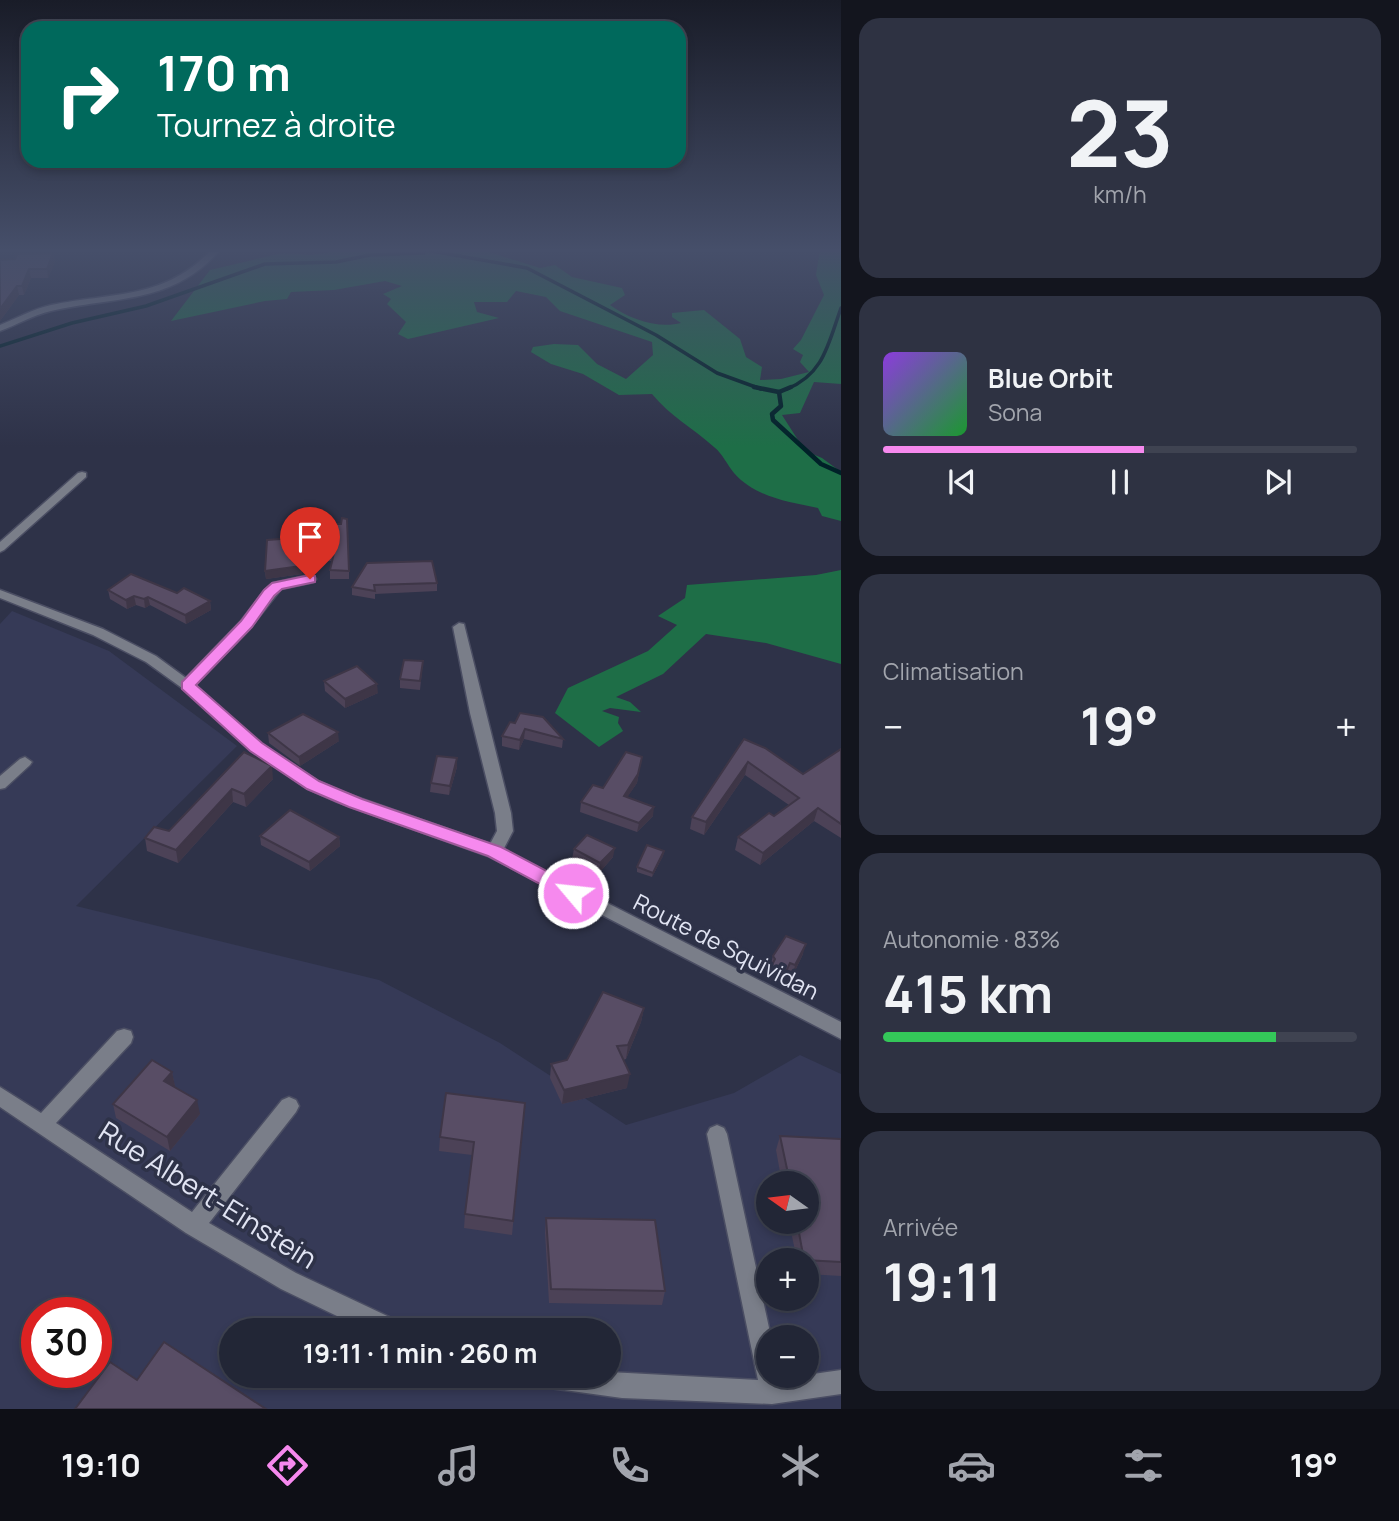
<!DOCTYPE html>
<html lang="fr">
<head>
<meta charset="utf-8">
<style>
	body { margin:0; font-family:Manrope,sans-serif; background:#2e3242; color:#f1f3f6; height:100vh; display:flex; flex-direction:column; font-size:26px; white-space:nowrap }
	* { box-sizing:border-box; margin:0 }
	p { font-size:23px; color:#a2a5ad }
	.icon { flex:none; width:38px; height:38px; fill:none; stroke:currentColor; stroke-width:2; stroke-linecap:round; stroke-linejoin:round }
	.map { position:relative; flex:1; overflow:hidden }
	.sheet { display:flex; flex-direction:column; gap:18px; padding:18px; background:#13151e; width:558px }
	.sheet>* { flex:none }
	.guide { position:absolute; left:21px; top:21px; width:665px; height:147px; border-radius:21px; box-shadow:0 4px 10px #0003,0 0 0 2px #3f4351; background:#00695c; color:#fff; overflow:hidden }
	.needle { width:46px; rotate:284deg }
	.fabs { position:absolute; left:756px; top:1171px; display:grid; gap:14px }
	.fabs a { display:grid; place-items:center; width:63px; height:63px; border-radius:50%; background:#222636; box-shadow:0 4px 10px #0003,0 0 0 2px #3f4351; font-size:35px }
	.speed { position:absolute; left:21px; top:1297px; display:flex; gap:14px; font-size:35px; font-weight:700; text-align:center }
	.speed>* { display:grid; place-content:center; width:91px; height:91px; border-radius:50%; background:#222636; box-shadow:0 4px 10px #0003,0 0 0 2px #3f4351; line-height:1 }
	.speed .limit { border:10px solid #d22; background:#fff; color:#111 }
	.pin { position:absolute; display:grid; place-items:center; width:60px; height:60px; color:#fff; margin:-72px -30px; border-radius:50% 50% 50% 0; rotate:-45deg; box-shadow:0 0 7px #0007 }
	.pin .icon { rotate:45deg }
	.me { position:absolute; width:77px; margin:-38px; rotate:298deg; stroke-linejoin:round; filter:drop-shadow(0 0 5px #0008) }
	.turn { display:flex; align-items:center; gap:24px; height:147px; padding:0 21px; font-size:32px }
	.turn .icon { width:91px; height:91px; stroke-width:2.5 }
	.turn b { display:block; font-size:49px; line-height:60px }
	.big { font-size:52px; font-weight:700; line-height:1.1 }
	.sheet .widget { flex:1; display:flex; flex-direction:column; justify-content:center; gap:10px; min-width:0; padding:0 24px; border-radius:21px; background:#2e3242 }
	.sheet .dial { align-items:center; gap:0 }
	.dial b { font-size:91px; line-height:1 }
	.song { display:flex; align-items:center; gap:21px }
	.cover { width:84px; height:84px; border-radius:10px; background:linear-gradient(135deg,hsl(270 70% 55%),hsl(130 70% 35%)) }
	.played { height:7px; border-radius:4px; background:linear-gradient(90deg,#f689ee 55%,#3f4351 55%) }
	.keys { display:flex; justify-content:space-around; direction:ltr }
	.heat { display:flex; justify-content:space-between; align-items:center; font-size:38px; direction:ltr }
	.charge { height:10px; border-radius:5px; background:linear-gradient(90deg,#34c759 83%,#3f4351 0) }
	.trip { position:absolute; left:219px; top:1318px; width:402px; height:70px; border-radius:35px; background:#222636; box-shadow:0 4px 10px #0003,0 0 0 2px #3f4351; font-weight:700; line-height:70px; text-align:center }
	.dock { display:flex; height:112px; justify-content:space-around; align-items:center; background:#0e0f16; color:#a2a5ad }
	.dock .icon { width:49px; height:49px }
	.dock .on { color:#f689ee }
	.dock b { font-size:32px; color:#f1f3f6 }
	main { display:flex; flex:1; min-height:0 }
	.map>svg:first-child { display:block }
</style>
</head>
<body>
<main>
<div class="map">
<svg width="841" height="1409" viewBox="0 0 841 1409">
	<rect width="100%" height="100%" fill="#2e3248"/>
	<path fill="#363a57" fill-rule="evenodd" d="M12,611L109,651L237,746L76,906L379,980L500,1043L626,1125L734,1093L800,1055L841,1074V1409H0V624ZM768,1183H807V1222H768ZM768,1260H807V1298H768ZM37,1312H96V1372H37ZM231,1330H609V1376H231ZM768,1337H807V1376H768Z"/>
	<g fill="#1e6e47">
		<path d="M334,249H479L540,268L555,265L572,277L622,288L625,295L610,305C629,319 658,329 681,323L672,317V313L704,310L740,339L746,357L762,367L760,380L781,379L809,372L800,362L803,355L793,349L801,340L824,295L816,275L820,249H841V384L814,382L800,413L782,415L805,451L822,458L841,472V521L822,516L818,508C788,502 755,497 734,473C727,465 723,454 714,447C693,428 670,416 652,394L619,395L583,374L551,364L531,352L533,347L554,344L578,345L597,364L626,379L653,355L652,342L560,311L546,297L516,291L507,302H474L477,312L499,318L408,339L398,334L406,322L387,304L391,299L383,294L402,286L385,281L334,290L291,292L287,299L265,301L171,321L210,270L282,253L312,255L336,251Z"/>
		<path d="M841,570V664L766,643L706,634L663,674L616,697L630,702L641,712L610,708L602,711L619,717L618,723L623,731L599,747L555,713L568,688L648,651L677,625L658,616L685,598L687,585L816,575Z"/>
	</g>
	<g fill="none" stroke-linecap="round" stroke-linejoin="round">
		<g stroke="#002128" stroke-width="3.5">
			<path d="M420,249L527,268L656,335L717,373L761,389"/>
			<path d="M0,346L72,323L146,306L265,264L336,262L370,255L424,253"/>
			<path d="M787,389C824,374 828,344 841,308"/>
		</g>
		<g stroke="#002128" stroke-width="4.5">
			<path d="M754,387L779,392L791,387"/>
			<path d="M779,392L781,406L772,414L773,420L821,464L841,473"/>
		</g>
		<defs>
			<g id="street">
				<path d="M212,249H221C173,305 115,296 51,311C33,315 17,325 0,331V325C17,318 33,309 51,305C113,292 165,300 212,249Z"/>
				<path d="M82,472L86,473V477L4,550L0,552V542L78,473Z"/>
				<path d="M310,575L314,576L316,579L314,582L281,589L251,627L195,685L261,744L318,781L345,793L490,844L497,831L495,813L470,713L453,627L459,623L464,624L511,813L513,831L503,850L841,1022V1039L488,856L335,801L308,789L251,750L182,688L146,662L93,635L0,598V590L103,629L156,656L186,678L241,621L265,590L273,583Z"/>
				<path d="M25,757L32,762L30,765L5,788L0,789V776L20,759Z"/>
				<path d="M124,1029L131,1031L133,1037L131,1043L56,1123L192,1212L282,1100L289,1097L296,1100L299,1106L296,1112L209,1223L296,1273L400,1322L403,1330H366L281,1289L186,1233L0,1107V1087L41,1113L117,1031Z"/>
				<path d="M717,1125L724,1128L727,1134L771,1337H768V1376H780L778,1379L841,1370V1394L772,1404L622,1398L550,1388L542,1384L538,1376H609V1372L758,1380L707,1134L710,1128Z"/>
			</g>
		</defs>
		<use href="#street" stroke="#4b4e63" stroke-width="3"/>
		<use href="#street" fill="#7a7e89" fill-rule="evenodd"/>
	</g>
	<g fill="#4c4257">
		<path d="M53,253L55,262L48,278H31L24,295H19L0,321V260L15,259Z"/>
		<path d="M324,532L349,571V579H330V570L332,561L302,562V574L266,579L265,571L290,539V534Z"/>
		<path d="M367,563L437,583V591L375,594V599L352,595V587Z"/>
		<path d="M108,590L177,593L210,601L211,610L186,624L150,605L145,608L136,605L127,609L110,599Z"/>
		<path d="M423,661L420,690L400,688V679Z"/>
		<path d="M324,681L378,693L345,708L325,691Z"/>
		<path d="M510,722L563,739L562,748L524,739L519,750L502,746V736Z"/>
		<path d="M268,733L339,741L300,766L269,743Z"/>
		<path d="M744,739L803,774L841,749V838L814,821L760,865L735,850L738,837L774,816L789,805L745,775L704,835L690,829L692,817Z"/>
		<path d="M244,752L273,779L246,807L233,802L178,863L147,851L145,838L169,831Z"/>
		<path d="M642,757L637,783L627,797L653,816L637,832L580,812L581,802L603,788Z"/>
		<path d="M457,758V767L449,795L430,792L431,783Z"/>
		<path d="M260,836L339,837L340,846L310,871L261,845Z"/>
		<path d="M574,849L613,857L599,873L572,859Z"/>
		<path d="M664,851L663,856L652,877L637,872V867Z"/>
		<path d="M803,954L793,975L787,973L782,985L767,979L771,967L770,966L773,956Z"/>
		<path d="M644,1008L641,1022L626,1059L623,1060L627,1088L562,1104L550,1078L551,1064L567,1060Z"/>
		<path d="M172,1072L175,1087L200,1114L170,1151L116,1118L113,1104Z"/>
		<path d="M525,1103L512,1235L464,1228L465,1214L472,1155L439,1151L440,1137Z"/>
		<path d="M780,1136L841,1139V1276L807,1274V1260H797L789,1222H807V1183H782L776,1150Z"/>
		<path d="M546,1218L665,1291L662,1305L549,1303L545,1232Z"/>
	</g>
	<g fill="#3e3647">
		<path d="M53,253L55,262L48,278L47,269Z"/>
		<path d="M29,269L31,278L24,295L22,286Z"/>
		<path d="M17,286L19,295L0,321V309Z"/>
		<path d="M301,554L302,574L266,579L265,571Z"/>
		<path d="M134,596L136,605L127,609L126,600Z"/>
		<path d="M148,597L150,605L145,608L144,599Z"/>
		<path d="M210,601L211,610L186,624L185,615Z"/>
		<path d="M377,684L378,693L345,708V699Z"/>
		<path d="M525,729L524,739L519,750L520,740Z"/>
		<path d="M338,732L339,741L300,766L299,757Z"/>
		<path d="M642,757L637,783L622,805L624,796Z"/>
		<path d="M457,758V767L449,795L450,786Z"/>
		<path d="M748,762L745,775L704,835L706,822Z"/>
		<path d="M272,766L273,779L246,807L244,794Z"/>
		<path d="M232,789L233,802L178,863L176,850Z"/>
		<path d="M654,807L653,816L637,832L639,823Z"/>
		<path d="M818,808L814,821L760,865L763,853Z"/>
		<path d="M339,837L340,846L310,871L309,862Z"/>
		<path d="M615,848L613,857L599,873L600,863Z"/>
		<path d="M664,851L663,856L652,877L653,873Z"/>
		<path d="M806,944L803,954L793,975L795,965Z"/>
		<path d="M644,1008L641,1022L626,1059L628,1045Z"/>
		<path d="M172,1072L175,1086L167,1095L164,1081Z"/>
		<path d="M630,1074L627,1088L562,1104L564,1090Z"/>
		<path d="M197,1100L200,1114L170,1151L167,1137Z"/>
	</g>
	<g fill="#584d65" stroke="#3e3647" stroke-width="2">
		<path d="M53,253L47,269H29L22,286H17L0,309V260L15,259L17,254Z"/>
		<path d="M342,518L347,519L349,571L330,570L334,553L301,554V566L265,571L267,540L295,538L290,534L324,532V524H341Z"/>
		<path d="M432,561L437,583L374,585L375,591L352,587L367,563Z"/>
		<path d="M131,574L177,593L184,588L210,601L185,615L148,597L144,599L134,596L126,600L108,590Z"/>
		<path d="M404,660L423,661L420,681L400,679Z"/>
		<path d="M357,666L377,684L345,699L324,681Z"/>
		<path d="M520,713L543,717L563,739L525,729L520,740L502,736L510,722L515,723Z"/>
		<path d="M303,714L338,732L299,757L268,733Z"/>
		<path d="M744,739L765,748L803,774L841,749V824L818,808L763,853L738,837L769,813L774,816L799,798L748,762L706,822L692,817Z"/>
		<path d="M244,752L272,766L244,794L232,789L176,850L145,838L154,827L169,831Z"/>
		<path d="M626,752L642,757L638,774L624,796L654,807L639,823L581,802L593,785L603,788Z"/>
		<path d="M437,756L457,758L450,786L431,783Z"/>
		<path d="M290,810L339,837L309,862L260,836Z"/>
		<path d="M587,835L615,848L600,863L574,849Z"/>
		<path d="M647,845L664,851L653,873L637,867Z"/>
		<path d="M786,936L806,944L795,965L790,963L784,976L770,969L775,959L773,956Z"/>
		<path d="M603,992L644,1008L628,1045L617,1046L630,1074L564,1090L551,1064L567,1060Z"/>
		<path d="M152,1060L172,1072L164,1081L197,1100L167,1137L113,1104Z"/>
		<path d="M446,1093L525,1103L513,1221L465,1214L474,1142L440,1137Z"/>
		<path d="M780,1136L841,1139V1262L804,1260L797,1222H807V1183H790Z"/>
		<path d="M546,1218L655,1220L665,1291L551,1289Z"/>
		<path d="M164,1342L266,1409H75L110,1362L137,1380Z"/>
	</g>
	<linearGradient id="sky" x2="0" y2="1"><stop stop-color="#191c28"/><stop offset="0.56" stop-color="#464f6a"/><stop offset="1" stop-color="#464f6a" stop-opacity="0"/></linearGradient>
	<rect width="841" height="447" fill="url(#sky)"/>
	<path fill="#f689ee" stroke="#a0599b" stroke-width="2" d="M310,575L315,576V582L282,589L274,596L252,627L196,685L262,743L319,781L362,799L501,847L579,888L582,893L579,898H566L488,856L349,807L307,789L250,751L182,689V682L241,621L264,590L272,583Z"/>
	<g text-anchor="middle" stroke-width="7" stroke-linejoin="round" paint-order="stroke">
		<g font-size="23" fill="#e1e4f3" stroke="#2e3248">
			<text transform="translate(726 947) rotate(27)" y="8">Route de Squividan</text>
		</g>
		<g font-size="28" fill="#e1e4f3" stroke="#2e3248">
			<text transform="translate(208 1195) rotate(32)" y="10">Rue Albert-Einstein</text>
		</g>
	</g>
</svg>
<div class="fabs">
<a><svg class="needle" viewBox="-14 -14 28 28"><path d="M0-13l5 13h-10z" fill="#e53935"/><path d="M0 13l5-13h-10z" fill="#a2a5ad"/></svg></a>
<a>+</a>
<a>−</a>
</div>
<div class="speed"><div class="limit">30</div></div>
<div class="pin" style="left:310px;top:579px;background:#d93025"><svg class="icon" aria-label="arrive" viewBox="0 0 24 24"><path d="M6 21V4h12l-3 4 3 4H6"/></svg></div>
<svg class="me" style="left:573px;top:893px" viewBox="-20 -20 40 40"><circle r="17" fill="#f689ee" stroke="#fff" stroke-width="3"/><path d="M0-11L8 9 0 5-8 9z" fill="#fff"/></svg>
<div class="trip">19:11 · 1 min · 260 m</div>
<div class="guide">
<div class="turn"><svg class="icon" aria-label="right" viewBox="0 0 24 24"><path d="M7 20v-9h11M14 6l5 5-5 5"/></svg><div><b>170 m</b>Tournez à droite</div></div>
</div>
</div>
<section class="sheet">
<div class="widget dial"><b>23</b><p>km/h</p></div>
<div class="widget">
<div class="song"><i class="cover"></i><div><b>Blue Orbit</b><p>Sona</p></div></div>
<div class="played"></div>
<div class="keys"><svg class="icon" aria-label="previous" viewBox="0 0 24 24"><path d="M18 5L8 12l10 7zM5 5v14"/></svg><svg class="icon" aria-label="pause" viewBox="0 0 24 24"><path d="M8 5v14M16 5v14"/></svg><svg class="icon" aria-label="next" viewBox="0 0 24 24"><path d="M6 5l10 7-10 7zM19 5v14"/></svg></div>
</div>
<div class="widget"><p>Climatisation</p>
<div class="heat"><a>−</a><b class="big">19°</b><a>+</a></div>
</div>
<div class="widget"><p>Autonomie · 83%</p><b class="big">415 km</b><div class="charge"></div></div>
<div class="widget"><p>Arrivée</p><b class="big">19:11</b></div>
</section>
</main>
<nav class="dock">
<b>19:10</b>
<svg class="icon on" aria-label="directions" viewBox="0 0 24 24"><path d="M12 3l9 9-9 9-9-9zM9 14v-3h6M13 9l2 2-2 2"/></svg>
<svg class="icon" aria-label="music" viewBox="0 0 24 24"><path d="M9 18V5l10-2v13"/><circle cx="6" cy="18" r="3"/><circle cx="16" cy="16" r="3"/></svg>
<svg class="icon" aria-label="phone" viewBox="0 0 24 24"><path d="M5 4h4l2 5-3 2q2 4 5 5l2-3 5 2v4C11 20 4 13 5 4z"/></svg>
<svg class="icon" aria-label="climate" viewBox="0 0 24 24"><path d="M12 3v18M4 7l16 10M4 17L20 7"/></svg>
<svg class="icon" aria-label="car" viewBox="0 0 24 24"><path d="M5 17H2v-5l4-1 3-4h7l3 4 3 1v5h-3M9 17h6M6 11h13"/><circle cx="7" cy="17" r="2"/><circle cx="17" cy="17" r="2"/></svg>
<svg class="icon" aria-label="filters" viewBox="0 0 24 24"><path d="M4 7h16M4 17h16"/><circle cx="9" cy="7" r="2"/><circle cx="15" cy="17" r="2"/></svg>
<b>19°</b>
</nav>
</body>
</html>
